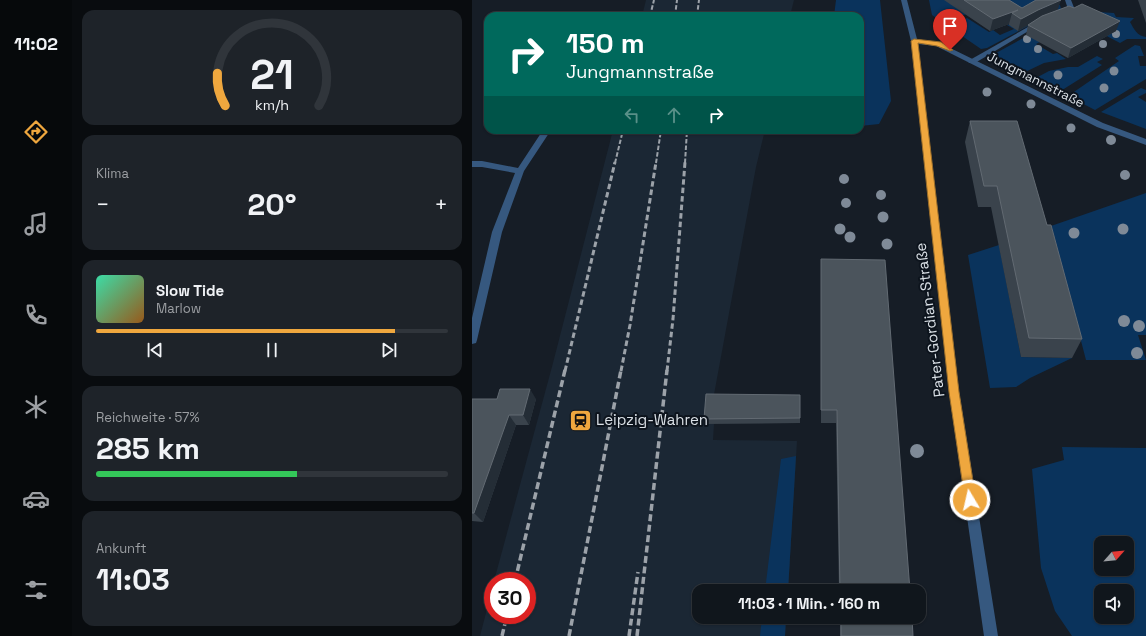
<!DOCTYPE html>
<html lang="de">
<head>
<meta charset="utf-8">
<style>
	body { margin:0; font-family:"Space Grotesk",sans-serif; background:#1e2329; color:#f1f3f6; height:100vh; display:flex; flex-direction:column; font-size:15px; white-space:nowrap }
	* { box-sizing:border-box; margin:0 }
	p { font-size:13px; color:#9c9fa3 }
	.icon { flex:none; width:22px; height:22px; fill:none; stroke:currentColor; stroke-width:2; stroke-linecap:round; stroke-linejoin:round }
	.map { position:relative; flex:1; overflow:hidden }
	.drawer { display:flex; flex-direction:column; gap:10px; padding:10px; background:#090c0f; width:400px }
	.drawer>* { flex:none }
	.banner { position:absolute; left:12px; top:12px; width:380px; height:122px; border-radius:12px; box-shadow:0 1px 3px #0004,0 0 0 1px #30353b; background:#00695c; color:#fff; overflow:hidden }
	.needle { width:26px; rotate:63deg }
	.buttons { position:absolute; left:622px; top:536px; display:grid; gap:8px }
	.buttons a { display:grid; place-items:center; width:40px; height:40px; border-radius:8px; background:#10161c; box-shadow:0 1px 3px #0004,0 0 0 1px #30353b; font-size:20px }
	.speed { position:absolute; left:12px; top:572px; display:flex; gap:8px; font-size:20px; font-weight:700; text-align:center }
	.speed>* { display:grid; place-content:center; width:52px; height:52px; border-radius:50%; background:#10161c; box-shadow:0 1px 3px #0004,0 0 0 1px #30353b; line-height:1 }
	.speed .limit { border:6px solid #d22; background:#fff; color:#111 }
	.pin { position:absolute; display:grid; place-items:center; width:34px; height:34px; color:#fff; margin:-41px -17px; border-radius:50% 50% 50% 0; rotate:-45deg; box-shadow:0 0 4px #0007 }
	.pin .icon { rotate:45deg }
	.me { position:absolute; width:44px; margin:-22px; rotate:351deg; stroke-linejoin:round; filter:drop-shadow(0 0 3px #0008) }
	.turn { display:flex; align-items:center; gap:14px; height:84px; padding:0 16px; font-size:18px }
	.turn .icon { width:52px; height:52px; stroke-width:2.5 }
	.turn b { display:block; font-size:28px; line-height:34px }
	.lanes { display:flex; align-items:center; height:38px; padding:0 16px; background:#0003; justify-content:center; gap:20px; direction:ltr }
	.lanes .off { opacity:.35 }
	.big { font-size:30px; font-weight:600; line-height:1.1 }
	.drawer .widget { flex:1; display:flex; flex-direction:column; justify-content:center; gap:6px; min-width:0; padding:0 14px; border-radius:12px; background:#1e2329 }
	.drawer .dial { align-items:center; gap:0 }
	.dial svg { height:104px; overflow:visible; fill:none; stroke:#30353b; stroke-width:7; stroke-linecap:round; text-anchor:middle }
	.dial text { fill:#f1f3f6; stroke:none }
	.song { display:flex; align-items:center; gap:12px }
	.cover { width:48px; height:48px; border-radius:6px; background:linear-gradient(135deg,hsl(160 70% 55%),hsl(30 70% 35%)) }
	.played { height:4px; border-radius:2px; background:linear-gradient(90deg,#efa73e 85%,#30353b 85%) }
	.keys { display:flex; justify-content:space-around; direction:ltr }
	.heat { display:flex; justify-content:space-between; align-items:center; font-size:22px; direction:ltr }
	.charge { height:6px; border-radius:3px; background:linear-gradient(90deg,#34c759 57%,#30353b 0) }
	.trip { position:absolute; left:220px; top:584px; width:234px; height:40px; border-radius:12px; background:#10161c; box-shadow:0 1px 3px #0004,0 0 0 1px #30353b; font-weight:600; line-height:40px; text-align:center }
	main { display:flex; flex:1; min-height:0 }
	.dock { display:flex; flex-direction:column; width:72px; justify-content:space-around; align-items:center; background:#06090b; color:#9c9fa3 }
	.dock .icon { width:28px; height:28px }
	.dock .selected { color:#efa73e }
	.dock b { font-size:18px; color:#f1f3f6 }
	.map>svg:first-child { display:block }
</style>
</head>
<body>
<main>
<nav class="dock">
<b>11:02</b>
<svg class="icon selected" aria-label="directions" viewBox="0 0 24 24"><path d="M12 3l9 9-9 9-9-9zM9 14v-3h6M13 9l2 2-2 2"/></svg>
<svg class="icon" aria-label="music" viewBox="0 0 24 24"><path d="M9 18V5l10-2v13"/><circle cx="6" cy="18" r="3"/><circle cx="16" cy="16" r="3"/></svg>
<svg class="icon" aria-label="phone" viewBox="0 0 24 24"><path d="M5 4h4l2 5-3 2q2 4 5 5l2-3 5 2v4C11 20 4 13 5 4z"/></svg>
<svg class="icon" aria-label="climate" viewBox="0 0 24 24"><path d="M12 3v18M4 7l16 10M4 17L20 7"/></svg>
<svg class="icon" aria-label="car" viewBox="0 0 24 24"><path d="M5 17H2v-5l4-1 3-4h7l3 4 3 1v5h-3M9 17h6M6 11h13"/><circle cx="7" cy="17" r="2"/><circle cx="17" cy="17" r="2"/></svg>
<svg class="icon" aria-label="filters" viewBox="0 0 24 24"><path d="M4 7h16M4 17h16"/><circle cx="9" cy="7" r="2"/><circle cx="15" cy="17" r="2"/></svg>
</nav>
<section class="drawer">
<div class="widget dial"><svg viewBox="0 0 100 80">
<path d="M14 69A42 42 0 1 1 86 69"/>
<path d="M14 69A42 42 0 0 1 8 44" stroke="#efa73e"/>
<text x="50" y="56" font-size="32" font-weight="700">21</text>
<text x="50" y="72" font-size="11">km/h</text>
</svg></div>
<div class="widget"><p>Klima</p>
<div class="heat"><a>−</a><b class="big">20°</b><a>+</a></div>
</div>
<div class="widget">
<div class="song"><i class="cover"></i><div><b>Slow Tide</b><p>Marlow</p></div></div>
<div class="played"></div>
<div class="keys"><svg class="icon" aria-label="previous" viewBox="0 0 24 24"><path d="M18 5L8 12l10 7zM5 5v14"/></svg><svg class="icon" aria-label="pause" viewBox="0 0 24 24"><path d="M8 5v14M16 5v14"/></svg><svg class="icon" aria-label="next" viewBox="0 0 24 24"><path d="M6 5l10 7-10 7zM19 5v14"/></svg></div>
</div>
<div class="widget"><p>Reichweite · 57%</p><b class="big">285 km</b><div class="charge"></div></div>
<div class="widget"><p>Ankunft</p><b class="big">11:03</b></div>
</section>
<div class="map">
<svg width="674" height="636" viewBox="0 0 674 636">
	<rect width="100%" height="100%" fill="#161d26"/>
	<g fill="#1b2734">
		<path d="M174,0H322L318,16H170Z"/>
		<path d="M141,130H293L284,167L241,400H236L233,424H242L241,440L325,441L316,591H227V617H314L313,636H8L21,586V615H55V581H22L81,363Z"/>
	</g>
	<g fill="#0a335c" fill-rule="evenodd">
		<path d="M364,0H408L419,101L407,124L388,126V16H362Z"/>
		<path d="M457,0H577L578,4L588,5L589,9L565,21L495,14L474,21H468L460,15Z"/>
		<path d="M610,11L642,13L644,17L662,18L658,22C662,29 665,36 674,37V39H655L648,43L627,32Z"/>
		<path d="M495,18L517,32L521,30L528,35L542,29L535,25L543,22L558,25L515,48L509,49L477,27L489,23L487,21Z"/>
		<path d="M588,18L600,25L564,44L581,54L585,53L594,59L572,63L551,73L521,58L524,53Z"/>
		<path d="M663,45L668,46L672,56H666L668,66H674V79L623,110L596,96L647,61L643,58Z"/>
		<path d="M625,56L631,59L625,62L630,65L587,92L562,79L577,71L596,67H606Z"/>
		<path d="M669,88L674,90V93L666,97L674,102V129L629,112Z"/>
		<path d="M674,193V335H666L674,360H614L579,226Z"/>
		<path d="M527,245L549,357L600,358L558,378L544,387L518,388L496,255Z"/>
		<path d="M590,447L674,448V636H600L583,611L569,568L560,469L592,460ZM629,543H655V569H629ZM629,591H655V617H629Z"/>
		<path d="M324,456L316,591H293L309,459Z"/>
		<path d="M290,617H314L313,636H288Z"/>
	</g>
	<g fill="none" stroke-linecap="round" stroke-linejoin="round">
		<g fill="#36587f" fill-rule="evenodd">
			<path d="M593,0H599L603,10L593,14H589V12L596,9Z"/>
			<path d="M563,23L568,24L503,63H497L496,61Z"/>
			<path d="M71,130H79L52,171L30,232L5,340L4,343L0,344V318L20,232L43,173L10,167H0V161H10L46,168Z"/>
		</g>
		<path fill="#36587f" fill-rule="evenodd" d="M429,0H435L445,39L468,43L631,123L674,139V145L625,127L464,46L446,44L487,391L526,636H512L477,391L439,41Z"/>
		<g stroke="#9ca2a9" stroke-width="2" stroke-dasharray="4.5 2" stroke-linecap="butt">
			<path d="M178,16L182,0"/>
			<path d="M203,16L205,0"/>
			<path d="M225,16L227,0"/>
			<path d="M143,163L151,130"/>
			<path d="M184,163L189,130"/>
			<path d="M213,163L215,130"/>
		</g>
		<g stroke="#9ca2a9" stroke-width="3" stroke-dasharray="5.5 3" stroke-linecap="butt">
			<path d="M93,371L143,162"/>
			<path d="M149,371L158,325L184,162"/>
			<path d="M195,371L201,319L213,162"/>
		</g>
		<g stroke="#9ca2a9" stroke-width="3.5" stroke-dasharray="7 3.5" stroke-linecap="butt">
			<path d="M43,581L93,370"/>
			<path d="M30,636L35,615"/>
			<path d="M97,636L149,370"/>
			<path d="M157,636L166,572"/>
			<path d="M165,636L195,370"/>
		</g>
	</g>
	<g fill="#7f8a97">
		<circle cx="644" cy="34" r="4"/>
		<circle cx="555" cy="39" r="4"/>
		<circle cx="631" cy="44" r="4"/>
		<circle cx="566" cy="49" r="4"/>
		<circle cx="642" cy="71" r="4.5"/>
		<circle cx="586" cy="75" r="4.5"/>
		<circle cx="632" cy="88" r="4.5"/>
		<circle cx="515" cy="92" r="4.5"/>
		<circle cx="559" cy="104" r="4.5"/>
		<circle cx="599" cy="128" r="4.5"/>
		<circle cx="639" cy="140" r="5"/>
		<circle cx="653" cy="175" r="5"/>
		<circle cx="372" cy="179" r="5"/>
		<circle cx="409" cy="195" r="5"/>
		<circle cx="374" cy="203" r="5"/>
		<circle cx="411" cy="217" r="5.5"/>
		<circle cx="368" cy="229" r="5.5"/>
		<circle cx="651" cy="229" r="5.5"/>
		<circle cx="602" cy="233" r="5.5"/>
		<circle cx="378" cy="237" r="5.5"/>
		<circle cx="415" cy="244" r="5.5"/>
		<circle cx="652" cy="321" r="6"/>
		<circle cx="667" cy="326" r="6"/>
		<circle cx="665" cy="353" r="6"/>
		<circle cx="445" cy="451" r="7"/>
	</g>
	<g fill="#3a434c">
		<path d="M472,0H537L550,8L586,10L644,31L596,58L554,35L556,25L546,31L537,25V24L518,31Z"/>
		<path d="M666,0H674V23Z"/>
		<path d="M498,121L575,225L610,339L600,358L549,357L519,207H506L493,142Z"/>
		<path d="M349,259L438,591H367L364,423H349Z"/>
		<path d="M328,395V423L233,424L232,419Z"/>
		<path d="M0,399H64L57,425H44L11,522L0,521Z"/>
		<path d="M368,617H440L441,636H368Z"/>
	</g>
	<g fill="#242d36">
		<path d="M589,0L585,12L562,22L546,31L549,19L566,10Z"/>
		<path d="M546,10L540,13L537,24L518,31L521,19Z"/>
		<path d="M648,21L644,31L596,58L599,48Z"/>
		<path d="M58,389L64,399L57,425L51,415Z"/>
		<path d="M37,415L44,425L11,522L2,513Z"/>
	</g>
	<g fill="#4b545c" stroke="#626a72">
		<path d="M492,0H537L550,8L564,0H589L566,10L549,19L540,13L546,10L521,19Z"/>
		<path d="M610,4L648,21L599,48L556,25L570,16L597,6L602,8Z"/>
		<path d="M498,121H545L575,225H579L610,339L557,338L525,186H512Z"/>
		<path d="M349,259L413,260L438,591H368L365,410H349Z"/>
		<path d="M28,389H58L51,415H37L2,513H0V399H25Z"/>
		<path d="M234,394L328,395V418L232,419Z"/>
		<path d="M369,617H440L441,636H369Z"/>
	</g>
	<path fill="#efa73e" stroke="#9b6d28" d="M442,39L469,42L481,50L478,51L465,46L446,43L487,392L504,500L502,504L498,506L494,504L493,500L477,392L439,41Z"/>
	<defs>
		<symbol id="station-square" viewBox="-11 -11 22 22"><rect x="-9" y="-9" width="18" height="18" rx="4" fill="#efa73e" stroke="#0d141d"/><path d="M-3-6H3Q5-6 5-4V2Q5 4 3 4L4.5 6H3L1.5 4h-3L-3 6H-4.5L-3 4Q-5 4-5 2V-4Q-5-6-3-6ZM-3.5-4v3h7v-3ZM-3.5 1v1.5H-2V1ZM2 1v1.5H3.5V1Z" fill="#111"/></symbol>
	</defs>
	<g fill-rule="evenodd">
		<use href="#station-square" x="96" y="408" width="25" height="25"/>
	</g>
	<g text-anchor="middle" stroke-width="4" stroke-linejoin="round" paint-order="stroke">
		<g font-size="13" fill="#dae0e6" stroke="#0d141d">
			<text transform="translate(564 79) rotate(27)" y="5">Jungmannstraße</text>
		</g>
		<g font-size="15" fill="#dae0e6" stroke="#0d141d">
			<text transform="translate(458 320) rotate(-97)" y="5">Pater-Gordian-Straße</text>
		</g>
		<g font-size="15" fill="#dae0e6" stroke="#0d141d" text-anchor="start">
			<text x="124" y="425">Leipzig-Wahren</text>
		</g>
	</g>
</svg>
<div class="buttons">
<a><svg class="needle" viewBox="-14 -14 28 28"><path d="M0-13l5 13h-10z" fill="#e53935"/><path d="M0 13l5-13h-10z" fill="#9c9fa3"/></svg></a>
<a><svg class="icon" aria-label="sound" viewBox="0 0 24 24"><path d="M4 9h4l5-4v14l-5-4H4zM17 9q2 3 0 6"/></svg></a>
</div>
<div class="speed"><div class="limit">30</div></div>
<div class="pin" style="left:478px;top:50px;background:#d93025"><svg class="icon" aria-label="arrive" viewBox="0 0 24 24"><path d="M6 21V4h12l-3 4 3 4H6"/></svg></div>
<svg class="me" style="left:498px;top:500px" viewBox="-20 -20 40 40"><circle r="17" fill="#efa73e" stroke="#fff" stroke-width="3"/><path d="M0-11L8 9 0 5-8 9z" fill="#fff"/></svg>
<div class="trip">11:03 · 1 Min. · 160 m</div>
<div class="banner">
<div class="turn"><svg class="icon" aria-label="right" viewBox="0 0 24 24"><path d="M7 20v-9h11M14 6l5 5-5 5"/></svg><div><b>150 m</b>Jungmannstraße</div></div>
<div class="lanes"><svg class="icon off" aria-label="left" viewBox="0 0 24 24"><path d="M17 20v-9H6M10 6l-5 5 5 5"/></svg><svg class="icon off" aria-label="ahead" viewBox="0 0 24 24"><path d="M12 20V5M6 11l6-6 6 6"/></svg><svg class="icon" aria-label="right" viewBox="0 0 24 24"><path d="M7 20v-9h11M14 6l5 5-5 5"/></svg></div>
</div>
</div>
</main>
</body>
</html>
